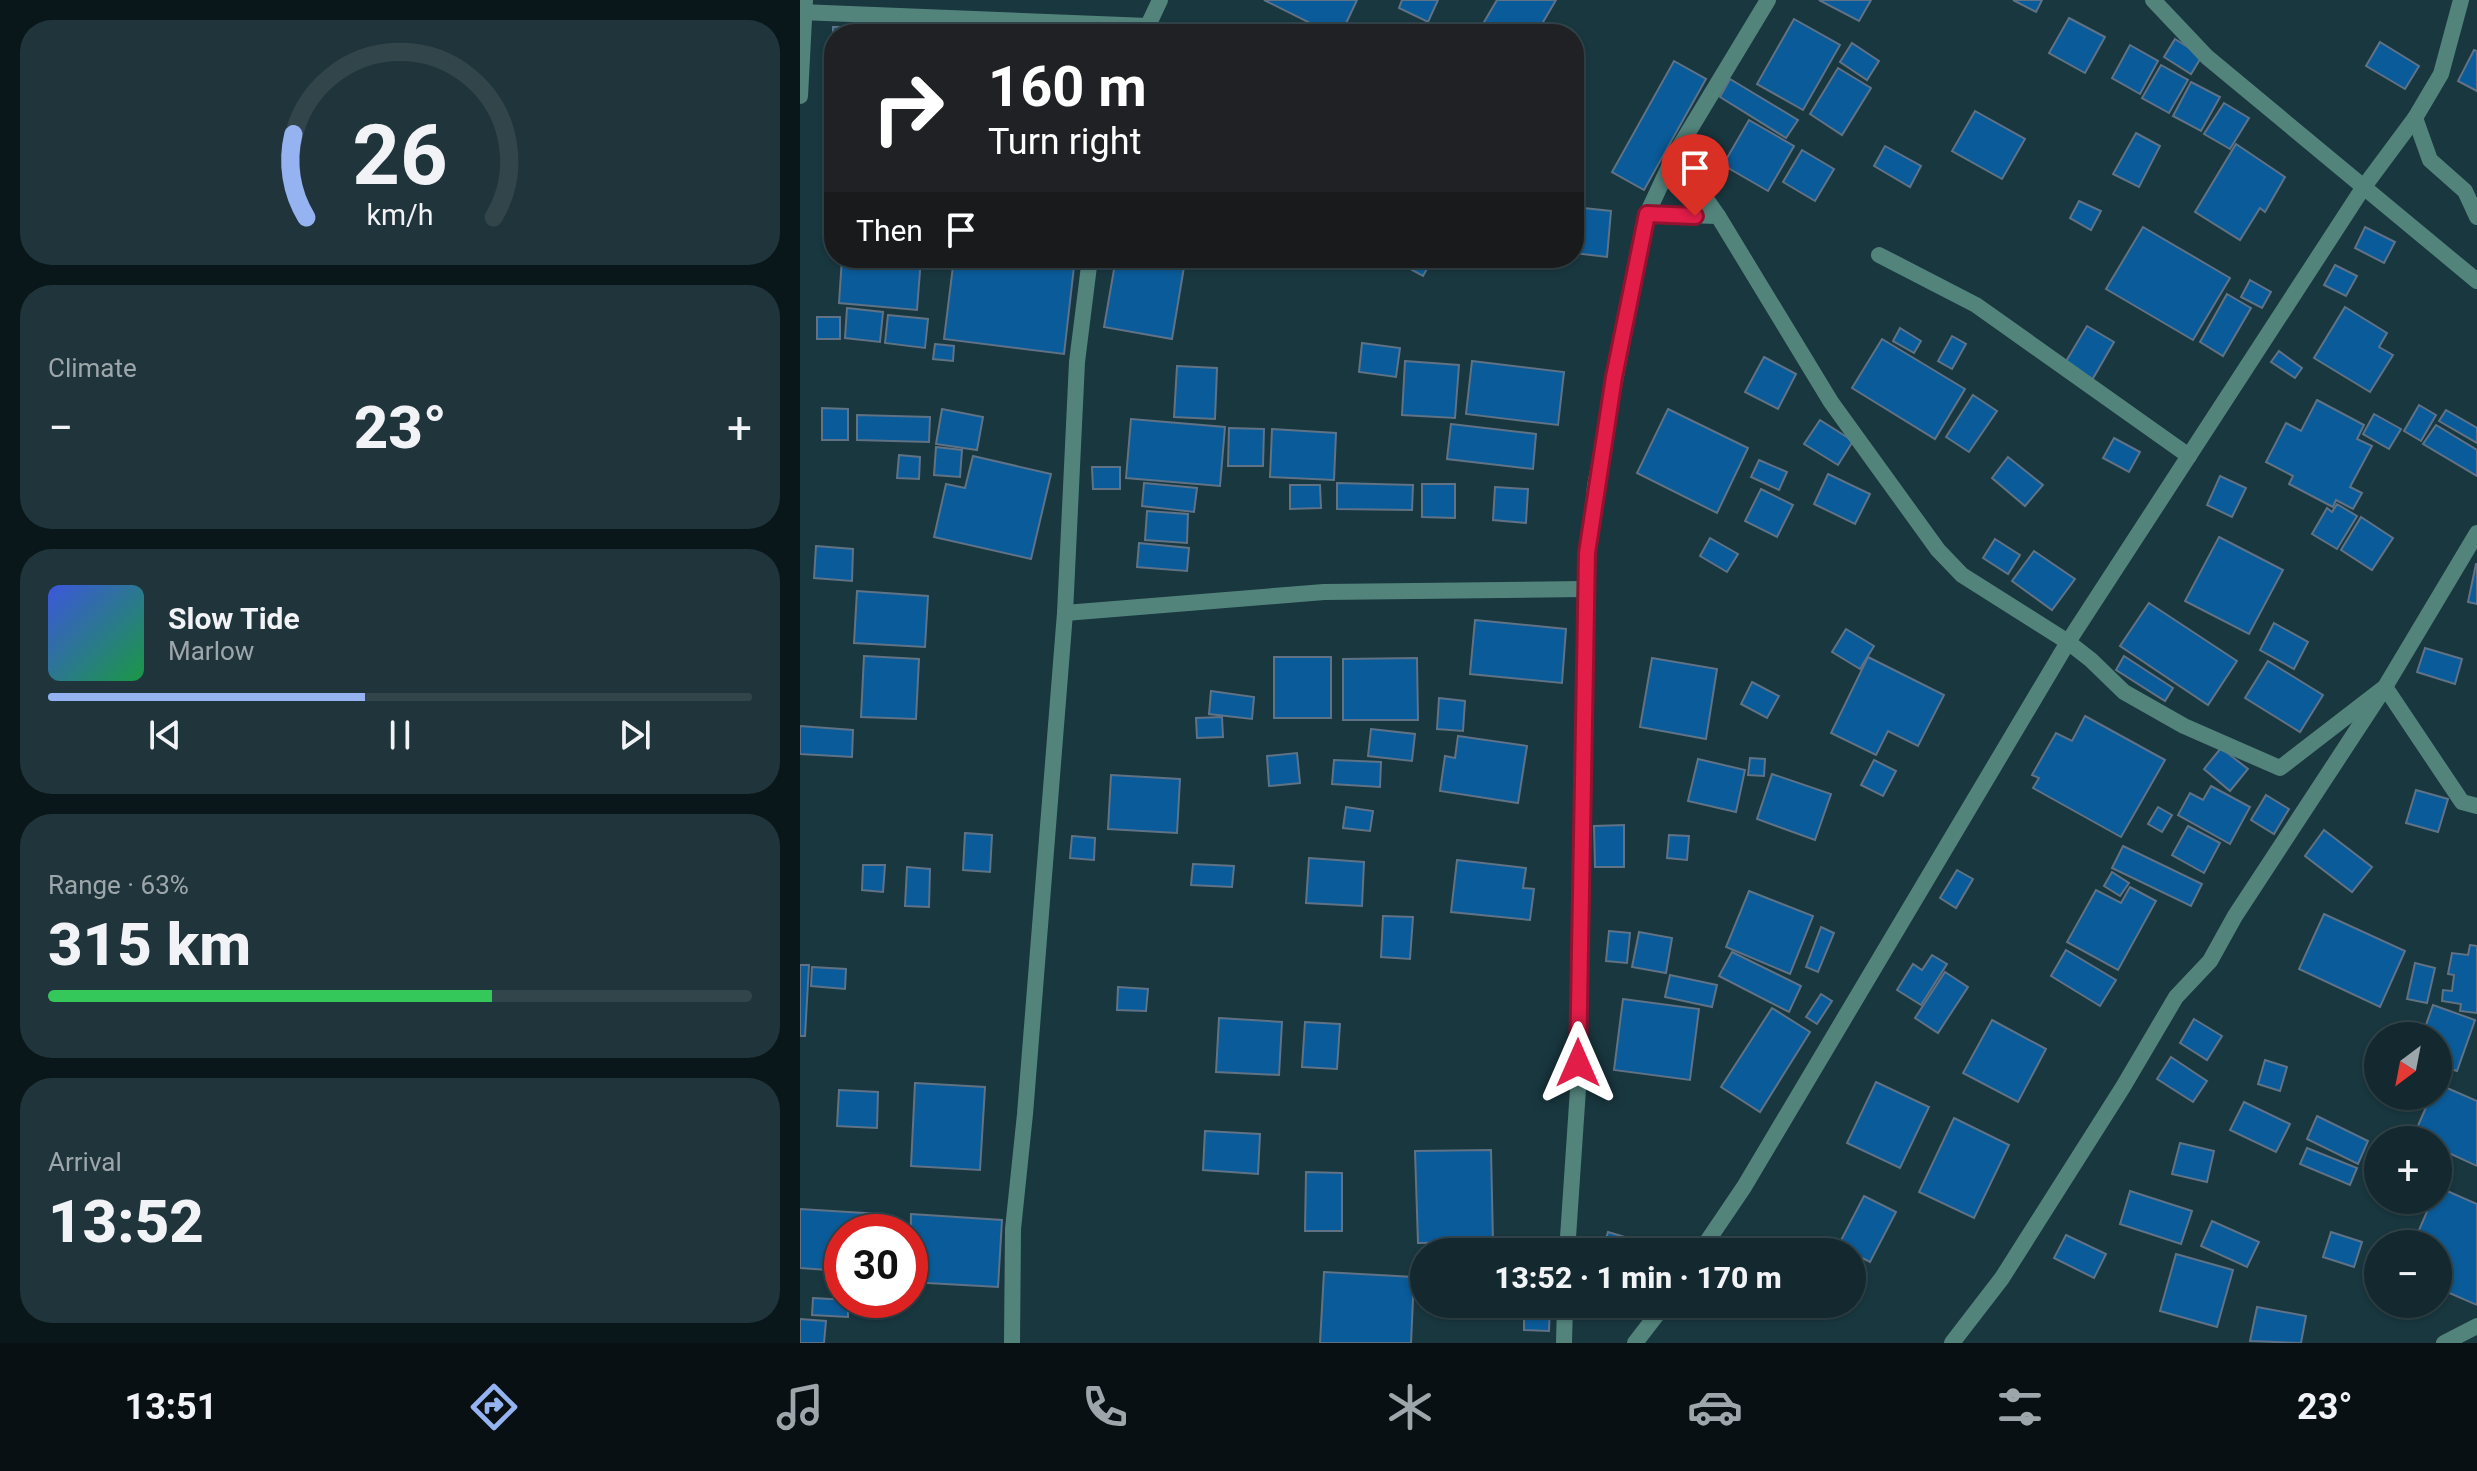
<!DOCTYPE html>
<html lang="en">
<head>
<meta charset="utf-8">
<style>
	body { margin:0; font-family:Roboto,sans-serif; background:#20353b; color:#f1f3f6; height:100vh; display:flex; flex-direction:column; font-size:30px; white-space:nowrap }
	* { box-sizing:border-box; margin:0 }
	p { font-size:26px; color:#9da6aa }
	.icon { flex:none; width:44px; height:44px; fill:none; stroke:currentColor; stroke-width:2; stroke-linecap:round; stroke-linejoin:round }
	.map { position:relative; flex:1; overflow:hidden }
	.panel { display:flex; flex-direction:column; gap:20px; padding:20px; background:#0a171a; width:800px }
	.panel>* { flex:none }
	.hud { position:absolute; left:24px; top:24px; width:760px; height:244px; border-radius:32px; box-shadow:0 2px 6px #0004,0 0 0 2px #32454b; background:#202124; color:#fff; overflow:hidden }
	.needle { width:52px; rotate:212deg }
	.tools { position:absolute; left:1564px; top:1022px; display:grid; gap:16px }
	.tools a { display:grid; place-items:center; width:88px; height:88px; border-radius:50%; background:#13292f; box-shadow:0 2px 6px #0004,0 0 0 2px #32454b; font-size:40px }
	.speed { position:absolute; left:24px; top:1214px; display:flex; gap:16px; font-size:40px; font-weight:700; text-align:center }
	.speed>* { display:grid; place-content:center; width:104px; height:104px; border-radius:50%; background:#13292f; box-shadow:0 2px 6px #0004,0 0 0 2px #32454b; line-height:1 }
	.speed .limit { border:12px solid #d22; background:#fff; color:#111 }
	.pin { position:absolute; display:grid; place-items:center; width:68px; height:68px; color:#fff; margin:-82px -34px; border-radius:50% 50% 50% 0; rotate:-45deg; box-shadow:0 0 8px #0007 }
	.pin .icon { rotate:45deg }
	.me { position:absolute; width:88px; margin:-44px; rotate:0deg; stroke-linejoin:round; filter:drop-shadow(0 0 6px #0008) }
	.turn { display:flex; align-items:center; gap:28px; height:168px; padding:0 32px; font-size:36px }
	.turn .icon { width:104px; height:104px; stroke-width:2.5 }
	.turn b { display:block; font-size:56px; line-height:68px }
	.then { display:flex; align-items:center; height:76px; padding:0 32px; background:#0003; gap:16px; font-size:30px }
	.big { font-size:60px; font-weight:800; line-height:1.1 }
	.panel .widget { flex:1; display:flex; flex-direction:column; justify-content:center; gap:12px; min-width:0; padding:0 28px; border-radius:32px; background:#20353b }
	.panel .dial { align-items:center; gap:0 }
	.dial svg { height:208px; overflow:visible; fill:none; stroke:#32454b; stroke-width:7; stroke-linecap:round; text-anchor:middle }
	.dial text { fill:#f1f3f6; stroke:none }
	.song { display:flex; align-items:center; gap:24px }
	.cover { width:96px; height:96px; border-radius:12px; background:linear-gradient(135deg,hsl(230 70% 55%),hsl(140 70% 35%)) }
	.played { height:8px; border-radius:4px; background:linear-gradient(90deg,#95b2f1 45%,#32454b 45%) }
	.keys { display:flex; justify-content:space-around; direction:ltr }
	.heat { display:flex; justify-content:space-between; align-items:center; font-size:44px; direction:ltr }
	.charge { height:12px; border-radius:6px; background:linear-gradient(90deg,#34c759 63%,#32454b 0) }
	.trip { position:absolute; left:610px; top:1238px; width:456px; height:80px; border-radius:40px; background:#13292f; box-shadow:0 2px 6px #0004,0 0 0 2px #32454b; font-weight:800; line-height:80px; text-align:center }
	.tabs { display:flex; height:128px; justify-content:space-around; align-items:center; background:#081013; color:#9da6aa }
	.tabs .icon { width:56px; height:56px }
	.tabs .selected { color:#95b2f1 }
	.tabs b { font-size:36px; color:#f1f3f6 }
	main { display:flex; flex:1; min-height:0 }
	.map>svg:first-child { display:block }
</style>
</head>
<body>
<main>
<section class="panel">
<div class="widget dial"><svg viewBox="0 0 100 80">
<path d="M14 69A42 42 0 1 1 86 69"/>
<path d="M14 69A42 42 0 0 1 9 37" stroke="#95b2f1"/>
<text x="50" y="56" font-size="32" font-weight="700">26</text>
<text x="50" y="72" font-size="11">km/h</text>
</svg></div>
<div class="widget"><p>Climate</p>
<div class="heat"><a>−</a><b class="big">23°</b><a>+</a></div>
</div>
<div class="widget">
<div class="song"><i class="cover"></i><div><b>Slow Tide</b><p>Marlow</p></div></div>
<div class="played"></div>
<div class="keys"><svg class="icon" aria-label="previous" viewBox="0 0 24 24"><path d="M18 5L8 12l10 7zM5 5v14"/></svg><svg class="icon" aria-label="pause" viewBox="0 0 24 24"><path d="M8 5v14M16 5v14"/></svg><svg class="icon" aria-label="next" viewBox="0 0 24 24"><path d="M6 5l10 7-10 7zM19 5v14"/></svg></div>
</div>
<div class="widget"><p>Range · 63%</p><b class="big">315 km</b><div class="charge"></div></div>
<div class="widget"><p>Arrival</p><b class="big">13:52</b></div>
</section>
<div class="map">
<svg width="1677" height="1343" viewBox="0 0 1677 1343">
	<rect width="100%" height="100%" fill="#19373f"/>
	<g fill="#0a5b99" stroke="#5f7286" stroke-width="2">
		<path d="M464,0H557L541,34H532Z"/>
		<path d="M602,0H638L628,22L599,8Z"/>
		<path d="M697,0H756L736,34H677Z"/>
		<path d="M1019,0H1071L1059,21Z"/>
		<path d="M1213,0H1242L1236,12Z"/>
		<path d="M1269,18L1305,37L1285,73L1249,53Z"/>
		<path d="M994,19L1040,45L1003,110L957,84Z"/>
		<path d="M104,25L139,29L138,34H103Z"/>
		<path d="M33,27H66V34H34L33,61Z"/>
		<path d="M1375,39L1402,56L1391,74L1364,57Z"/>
		<path d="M1580,42L1619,66L1605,89L1566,66Z"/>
		<path d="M1052,43L1079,61L1067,80L1040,62Z"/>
		<path d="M1330,45L1358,61L1340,94L1312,78Z"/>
		<path d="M1674,50L1677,51V91L1658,81Z"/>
		<path d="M874,61L906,79L844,190L812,172Z"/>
		<path d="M1361,65L1388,80L1369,113L1342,98Z"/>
		<path d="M1038,68L1071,88L1042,135L1010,114Z"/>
		<path d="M930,79L998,120L986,138L920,97Z"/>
		<path d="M1391,82L1420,97L1401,131L1373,116Z"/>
		<path d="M1424,103L1449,118L1430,149L1404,134Z"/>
		<path d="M1175,111L1225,139L1202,179L1152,151Z"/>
		<path d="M949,120L994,146L968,191L923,165Z"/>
		<path d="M1336,133L1360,146L1339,187L1313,174Z"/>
		<path d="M1436,144L1485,177L1465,212L1460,208L1440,240L1395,212Z"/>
		<path d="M1085,146L1121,166L1110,187L1074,166Z"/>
		<path d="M1002,150L1034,169L1015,201L983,182Z"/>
		<path d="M1279,201L1301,211L1291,230L1270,218Z"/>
		<path d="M774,207L811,211L807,257L774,253Z"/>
		<path d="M1343,227L1430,278L1393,340L1306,289Z"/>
		<path d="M1565,227L1595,242L1584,263L1555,248Z"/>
		<path d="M42,258H121L117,310L39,303Z"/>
		<path d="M154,258H275L264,354L144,339Z"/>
		<path d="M316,258H368L385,261L372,339L304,327Z"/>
		<path d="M607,258H633L623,276L603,265Z"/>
		<path d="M1535,265L1557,276L1546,296L1524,285Z"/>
		<path d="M1450,280L1471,292L1462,308L1441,297Z"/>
		<path d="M1427,294L1451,308L1423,356L1400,342Z"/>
		<path d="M1545,307L1587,333L1579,347L1593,355L1570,392L1514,358Z"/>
		<path d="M47,308L83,312L80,342L45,338Z"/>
		<path d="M88,315L128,319L125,348L85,343Z"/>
		<rect x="17" y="317" width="23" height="22"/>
		<path d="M1287,326L1314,342L1292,380L1265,363Z"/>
		<path d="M1100,328L1121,341L1114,353L1093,341Z"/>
		<path d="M1152,336L1166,344L1152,369L1138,361Z"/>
		<path d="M1082,339L1165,389L1135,439L1052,388Z"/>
		<path d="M562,343L600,348L596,377L559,372Z"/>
		<path d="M135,344L154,346L153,361L133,359Z"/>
		<path d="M1479,351L1502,368L1495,378L1471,362Z"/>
		<path d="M964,357L996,374L978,409L945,392Z"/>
		<path d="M605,361L659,365L655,418L602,415Z"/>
		<path d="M672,361L764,372L758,425L666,414Z"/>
		<path d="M377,366L417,368L415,419L374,417Z"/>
		<path d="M1173,395L1197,411L1169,452L1146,437Z"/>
		<path d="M1517,400L1564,425L1557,439L1572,446L1550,487L1562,493L1553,509L1536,500L1533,507L1489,484L1493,476L1466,462L1486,423L1501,431Z"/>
		<path d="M1619,405L1636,415L1621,441L1604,431Z"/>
		<path d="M22,408L48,409V440H22Z"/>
		<path d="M142,409L183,417L177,450L136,444Z"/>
		<path d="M868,409L948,448L917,513L837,473Z"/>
		<path d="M1646,410L1677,428V443L1639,421Z"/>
		<path d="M1574,414L1601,429L1589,449L1563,434Z"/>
		<path d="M57,415L130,417L129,442L57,440Z"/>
		<path d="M331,419L425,427L420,486L326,478Z"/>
		<path d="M1020,420L1053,441L1038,465L1004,444Z"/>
		<path d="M651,424L736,434L733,469L647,459Z"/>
		<path d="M1636,425L1677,450V476L1623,444Z"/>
		<path d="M429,428L464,429L463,466H428Z"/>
		<path d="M472,429L536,433L534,480L470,477Z"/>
		<path d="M1314,438L1340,452L1329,472L1303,458Z"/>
		<path d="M136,447L162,450L160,477L134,475Z"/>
		<path d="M99,455L120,457L119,479L97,478Z"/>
		<path d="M173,456L251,474L231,559L134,537L146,484L165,488Z"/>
		<path d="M1208,457L1243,485L1225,506L1192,478Z"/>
		<path d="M959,460L987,472L979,490L951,477Z"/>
		<path d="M292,467H320V489H293Z"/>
		<path d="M1028,474L1070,494L1055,524L1014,504Z"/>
		<path d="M1420,476L1446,488L1432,517L1407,505Z"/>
		<path d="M344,483L397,488L394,512L342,506Z"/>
		<path d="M537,483L613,485L612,510L537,509Z"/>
		<path d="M622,484H655V518L622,517Z"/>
		<path d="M490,485H520L521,508L490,509Z"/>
		<path d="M695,487L728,489L726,523L693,520Z"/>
		<path d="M961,489L993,505L977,537L945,521Z"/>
		<path d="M1537,504L1557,516L1537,549L1512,534L1527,508L1532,512Z"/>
		<path d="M347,511L388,514L387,543L345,540Z"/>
		<path d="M1561,517L1593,538L1572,570L1541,550Z"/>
		<path d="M1419,537L1483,570L1449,634L1385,601Z"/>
		<path d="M910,538L938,554L927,572L900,556Z"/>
		<path d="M1195,539L1220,555L1208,574L1183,558Z"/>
		<path d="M339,543L389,548L387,571L337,567Z"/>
		<path d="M16,546L53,549L52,581L14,578Z"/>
		<path d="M1234,551L1275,579L1252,610L1212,581Z"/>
		<path d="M1676,564H1677V604L1668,602Z"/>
		<path d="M57,591L128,596L125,647L54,643Z"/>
		<path d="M1349,603L1437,661L1408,705L1320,646Z"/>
		<path d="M675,620L766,629L762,683L670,674Z"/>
		<path d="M1474,623L1508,642L1494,669L1460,650Z"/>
		<path d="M1046,629L1074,646L1060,669L1032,652Z"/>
		<path d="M1625,648L1662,659L1655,684L1617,672Z"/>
		<path d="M64,656L119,659L116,719L61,717Z"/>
		<path d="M1324,656L1373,688L1365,701L1316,670Z"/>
		<rect x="474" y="657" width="57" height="61"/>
		<path d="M1068,657L1144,695L1118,746L1088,731L1076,755L1031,733Z"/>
		<path d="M617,658L618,720H543V659Z"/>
		<path d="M852,658L917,669L906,739L840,727Z"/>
		<path d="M1468,661L1523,695L1500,732L1445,698Z"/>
		<path d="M952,682L979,696L967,718L941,704Z"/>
		<path d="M411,691L454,697L452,719L409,714Z"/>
		<path d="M639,698L665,701L663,731L637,729Z"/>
		<path d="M1285,716L1365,760L1321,837L1233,788L1239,778L1232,775L1256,733L1272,741Z"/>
		<path d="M422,717L423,737L397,738L396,718Z"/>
		<path d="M0,726L53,730L52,757L0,754Z"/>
		<path d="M571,729L615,734L612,761L568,756Z"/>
		<path d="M658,736L727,746L718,803L640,791L645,756L655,758Z"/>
		<path d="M1421,748L1448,769L1430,791L1404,769Z"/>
		<path d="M497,753L500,783L469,786L467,756Z"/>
		<path d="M950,758L965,759L964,776L948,775Z"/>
		<path d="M898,759L945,770L936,812L888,801Z"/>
		<path d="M534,760L581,762L580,787L532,784Z"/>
		<path d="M1074,760L1096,771L1083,796L1061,785Z"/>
		<path d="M972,774L1031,794L1015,840L957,819Z"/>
		<path d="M311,775L380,779L377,833L308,829Z"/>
		<path d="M1411,786L1450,807L1430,844L1378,815L1390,793L1403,800Z"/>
		<path d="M1616,790L1648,799L1638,832L1606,823Z"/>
		<path d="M1466,795L1489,809L1474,834L1451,820Z"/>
		<path d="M546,807L573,811L570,831L543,828Z"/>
		<path d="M1358,807L1372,815L1362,832L1348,824Z"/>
		<path d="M824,825V867H795L794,826Z"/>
		<path d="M1388,826L1420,843L1404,873L1372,855Z"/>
		<path d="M1524,830L1572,867L1552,892L1505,856Z"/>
		<path d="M165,833L192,835L190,872L163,870Z"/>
		<path d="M869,835L889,836L887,860L867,858Z"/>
		<path d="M272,836L295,838L294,860L270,858Z"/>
		<path d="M1323,846L1402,884L1391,906L1312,868Z"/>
		<path d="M509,858L564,862L562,906L506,903Z"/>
		<path d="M657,860L726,868L723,888L734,889L730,920L651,912Z"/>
		<path d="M393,864L434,866L432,887L391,885Z"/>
		<path d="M63,865H85L83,892L62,890Z"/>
		<path d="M107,867L130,869L129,907L105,906Z"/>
		<path d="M1157,870L1173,879L1156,908L1140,898Z"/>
		<path d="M1312,872L1329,883L1320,896L1304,886Z"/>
		<path d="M1330,887L1356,901L1318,970L1267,942L1296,890L1321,903Z"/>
		<path d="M949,891L1013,916L990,974L926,947Z"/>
		<path d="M1524,914L1605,951L1580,1007L1499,969Z"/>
		<path d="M583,916L613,917L610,959L581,957Z"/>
		<path d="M1021,927L1034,933L1018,972L1006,967Z"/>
		<path d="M809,931L830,933L827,963L806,961Z"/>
		<path d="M839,932L872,938L866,973L832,967Z"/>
		<path d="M1670,945L1677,946V1013L1660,1011L1661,1004L1642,1001L1643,990L1652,991L1654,975L1648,974L1652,953L1668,955Z"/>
		<path d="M1266,950L1316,980L1300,1006L1251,976Z"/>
		<path d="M932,952L1001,986L989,1012L919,976Z"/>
		<path d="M1132,955L1147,964L1121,1005L1097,990L1113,964L1122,970Z"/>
		<path d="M1615,963L1635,968L1627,1003L1607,999Z"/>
		<path d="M0,965H9L5,1036H0Z"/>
		<path d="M12,967L46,969L45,989L11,986Z"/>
		<path d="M1145,972L1168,987L1138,1033L1115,1018Z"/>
		<path d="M870,975L917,985L912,1007L865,997Z"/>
		<path d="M318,987L348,989L346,1011L317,1010Z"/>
		<path d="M1021,994L1032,1001L1017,1024L1006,1017Z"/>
		<path d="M823,999L899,1009L890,1080L814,1070Z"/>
		<path d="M1633,1005L1675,1020L1657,1071L1638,1065V1036H1622Z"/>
		<path d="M972,1008L1010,1032L960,1112L921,1087Z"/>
		<path d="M419,1018L482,1022L479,1075L416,1072Z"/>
		<path d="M1394,1019L1422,1036L1407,1060L1380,1043Z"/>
		<path d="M1192,1020L1246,1049L1218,1102L1163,1073Z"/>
		<path d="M505,1022L540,1024L537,1069L502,1067Z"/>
		<path d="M1371,1057L1407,1081L1393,1102L1357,1079Z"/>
		<path d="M1465,1060L1487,1067L1480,1091L1458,1084Z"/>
		<path d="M1076,1082L1129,1107L1100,1168L1047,1143Z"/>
		<path d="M115,1083L185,1087L180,1170L111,1166Z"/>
		<path d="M1638,1084L1677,1101V1166L1638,1148V1140H1620L1613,1137L1631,1096H1638Z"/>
		<path d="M39,1090L78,1092L77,1128L37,1126Z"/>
		<path d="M1444,1102L1490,1124L1476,1152L1430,1130Z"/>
		<path d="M1517,1116L1568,1141L1558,1164L1507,1139Z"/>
		<path d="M1154,1118L1209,1145L1174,1218L1119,1192Z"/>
		<path d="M405,1131L460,1134L458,1174L403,1170Z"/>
		<path d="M1380,1143L1414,1151L1407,1182L1372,1174Z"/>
		<path d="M1507,1148L1557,1168L1550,1185L1500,1164Z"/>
		<path d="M691,1150L693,1242L618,1243L615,1151Z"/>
		<path d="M506,1172L542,1173V1231H505Z"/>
		<path d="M1638,1187L1677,1204V1305L1638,1288V1244H1613L1632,1200H1638Z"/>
		<path d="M1330,1191L1392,1211L1381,1244L1320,1224Z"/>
		<path d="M1064,1196L1096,1212L1070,1262L1038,1246Z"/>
		<path d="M0,1209L80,1214L79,1232H42V1271L0,1268Z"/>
		<path d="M111,1214L202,1220L198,1287L110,1282Z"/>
		<path d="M1412,1221L1459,1242L1447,1267L1401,1246Z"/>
		<path d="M808,1232L865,1249L864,1252H802Z"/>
		<path d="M1531,1232L1562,1242L1554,1267L1523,1257Z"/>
		<path d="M1266,1235L1306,1254L1294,1278L1254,1258Z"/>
		<path d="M1376,1254L1433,1270L1417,1327L1360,1311Z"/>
		<path d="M524,1272L614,1277L611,1343H520Z"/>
		<path d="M13,1298L48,1300V1317L12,1315Z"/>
		<path d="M724,1304H750L749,1331L724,1330Z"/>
		<path d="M1457,1307L1506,1316L1501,1343L1450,1341Z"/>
		<path d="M0,1319L26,1321L24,1343H0Z"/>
	</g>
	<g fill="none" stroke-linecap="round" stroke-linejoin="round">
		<g stroke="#53847c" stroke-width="16">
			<path d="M1353,0L1407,57L1677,281"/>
			<path d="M0,12L348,26"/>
			<path d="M344,34L360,0"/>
			<path d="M0,96L5,0"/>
			<path d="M1615,118L1630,160L1665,191L1677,217"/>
			<path d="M875,154L918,216L1031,402L1138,550L1162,575L1268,642L1291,660L1324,692L1384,726L1480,768L1585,687L1677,533"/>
			<path d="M847,214L918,216"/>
			<path d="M1079,255L1176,305L1389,456"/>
			<path d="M265,613L524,592L785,589"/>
			<path d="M767,1252L778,1089L785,589L795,486L847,214L875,154L968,0"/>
			<path d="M900,1252L944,1187L1268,642L1563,188L1615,118L1641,74L1661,0"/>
			<path d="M212,1343L213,1229L225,1114L265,613L277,362L290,258"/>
			<path d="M764,1343L765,1304"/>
			<path d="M835,1343L865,1304"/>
			<path d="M1152,1343L1202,1278L1323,1087L1376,997L1410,961L1435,916L1585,687L1662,802L1677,806"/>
			<path d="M1644,1343L1677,1326"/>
		</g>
	</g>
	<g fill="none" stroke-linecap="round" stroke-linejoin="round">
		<defs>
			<path id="route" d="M778,1063L787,553L814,377L847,214L895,216"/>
		</defs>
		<use href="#route" stroke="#92132f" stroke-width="20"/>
		<use href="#route" stroke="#e11d48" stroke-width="14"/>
	</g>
</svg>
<div class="tools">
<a><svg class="needle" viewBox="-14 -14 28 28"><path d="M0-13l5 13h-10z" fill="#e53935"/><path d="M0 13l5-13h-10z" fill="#9da6aa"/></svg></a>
<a>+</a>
<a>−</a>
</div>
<div class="speed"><div class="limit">30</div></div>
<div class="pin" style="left:895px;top:216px;background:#d93025"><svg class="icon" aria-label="arrive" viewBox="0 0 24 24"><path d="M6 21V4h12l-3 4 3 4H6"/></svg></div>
<svg class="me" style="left:778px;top:1063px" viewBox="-20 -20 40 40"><path d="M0-17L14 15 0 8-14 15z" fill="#e11d48" stroke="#fff" stroke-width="4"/></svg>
<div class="trip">13:52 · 1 min · 170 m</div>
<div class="hud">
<div class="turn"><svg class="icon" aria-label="right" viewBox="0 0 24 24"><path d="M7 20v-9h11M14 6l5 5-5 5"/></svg><div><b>160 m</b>Turn right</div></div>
<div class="then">Then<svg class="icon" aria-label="arrive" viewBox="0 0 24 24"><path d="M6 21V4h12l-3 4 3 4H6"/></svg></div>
</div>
</div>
</main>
<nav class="tabs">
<b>13:51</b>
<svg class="icon selected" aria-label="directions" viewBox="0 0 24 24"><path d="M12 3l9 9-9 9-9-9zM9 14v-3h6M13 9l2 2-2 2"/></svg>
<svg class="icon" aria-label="music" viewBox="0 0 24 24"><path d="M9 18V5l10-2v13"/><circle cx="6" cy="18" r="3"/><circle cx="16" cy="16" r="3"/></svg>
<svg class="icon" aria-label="phone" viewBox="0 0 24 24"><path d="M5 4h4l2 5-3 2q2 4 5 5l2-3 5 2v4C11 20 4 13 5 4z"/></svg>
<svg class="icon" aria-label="climate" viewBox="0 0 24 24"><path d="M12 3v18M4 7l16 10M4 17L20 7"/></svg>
<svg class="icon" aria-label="car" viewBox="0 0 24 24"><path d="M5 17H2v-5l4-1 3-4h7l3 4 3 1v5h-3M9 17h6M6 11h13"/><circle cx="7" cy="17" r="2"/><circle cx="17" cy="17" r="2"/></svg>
<svg class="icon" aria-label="filters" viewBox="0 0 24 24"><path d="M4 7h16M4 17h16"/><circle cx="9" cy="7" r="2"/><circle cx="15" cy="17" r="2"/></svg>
<b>23°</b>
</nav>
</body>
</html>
